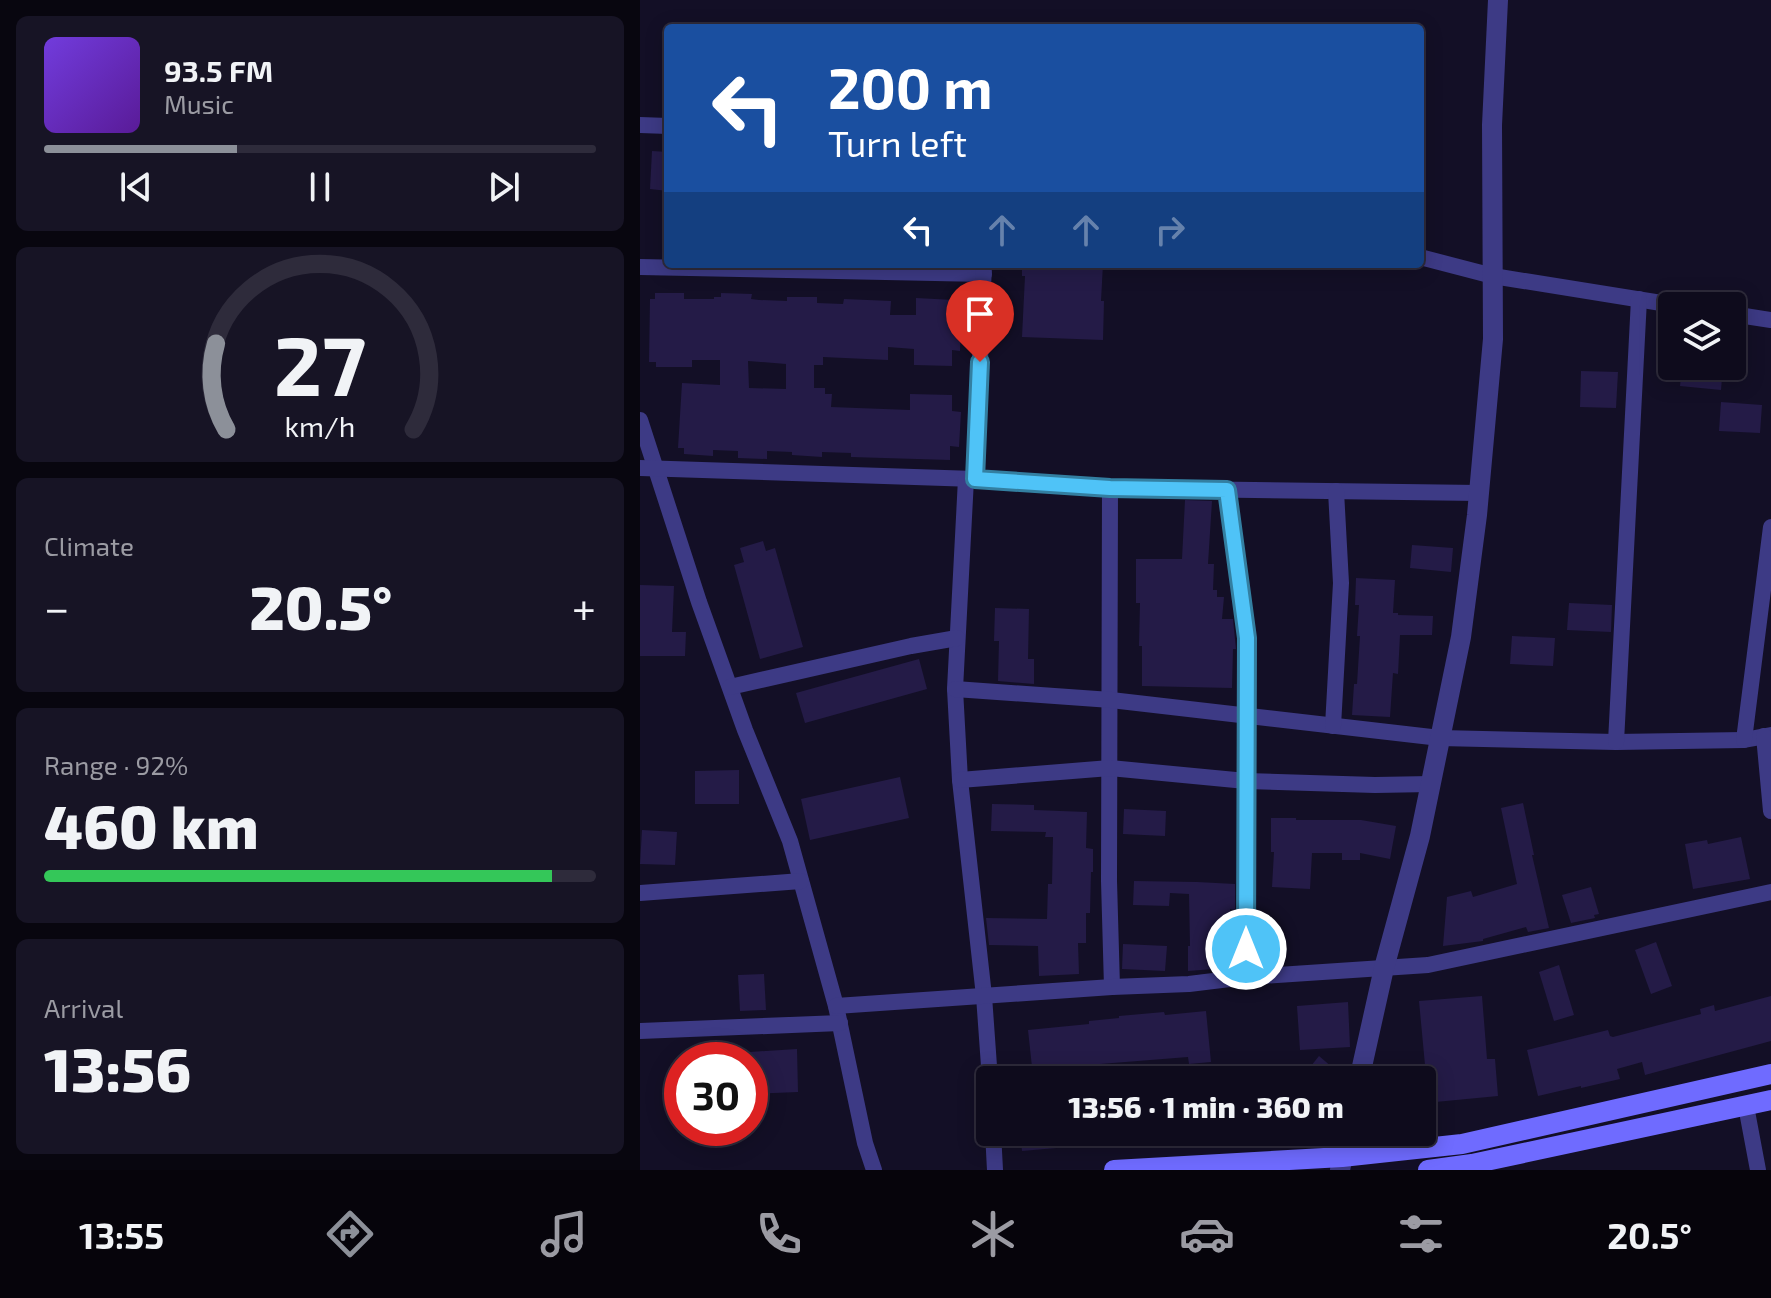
<!DOCTYPE html>
<html lang="en">
<head>
<meta charset="utf-8">
<style>
	body { margin:0; font-family:"Exo 2",sans-serif; background:#171425; color:#f1f3f6; height:100vh; display:flex; flex-direction:column; font-size:30px; white-space:nowrap }
	* { box-sizing:border-box; margin:0 }
	p { font-size:26px; color:#9b9ba3 }
	.icon { flex:none; width:44px; height:44px; fill:none; stroke:currentColor; stroke-width:2; stroke-linecap:round; stroke-linejoin:round }
	.map { position:relative; flex:1; overflow:hidden }
	.details { display:flex; flex-direction:column; gap:16px; padding:16px; background:#08060f; width:640px }
	.details>* { flex:none }
	.hud { position:absolute; left:24px; top:24px; width:760px; height:244px; border-radius:8px; box-shadow:0 4px 20px #0003,0 0 0 2px #2e2b3b; background:#1a4fa0; color:#fff; overflow:hidden }
	.tools { position:absolute; left:1018px; top:292px; display:grid; gap:16px }
	.tools a { display:grid; place-items:center; width:88px; height:88px; border-radius:8px; background:#0e0b1c; box-shadow:0 4px 20px #0003,0 0 0 2px #2e2b3b; font-size:40px }
	.speed { position:absolute; left:24px; top:1042px; display:flex; gap:16px; font-size:40px; font-weight:700; text-align:center }
	.speed>* { display:grid; place-content:center; width:104px; height:104px; border-radius:50%; background:#0e0b1c; box-shadow:0 4px 20px #0003,0 0 0 2px #2e2b3b; line-height:1 }
	.speed .limit { border:12px solid #d22; background:#fff; color:#111 }
	.pin { position:absolute; display:grid; place-items:center; width:68px; height:68px; color:#fff; margin:-82px -34px; border-radius:50% 50% 50% 0; rotate:-45deg; box-shadow:0 0 8px #0007 }
	.pin .icon { rotate:45deg }
	.me { position:absolute; width:88px; margin:-44px; rotate:0deg; stroke-linejoin:round; filter:drop-shadow(0 0 6px #0008) }
	.turn { display:flex; align-items:center; gap:28px; height:168px; padding:0 32px; font-size:36px }
	.turn .icon { width:104px; height:104px; stroke-width:2.5 }
	.turn b { display:block; font-size:56px; line-height:68px }
	.lanes { display:flex; align-items:center; height:76px; padding:0 32px; background:#0003; justify-content:center; gap:40px; direction:ltr }
	.lanes .off { opacity:.35 }
	.big { font-size:60px; font-weight:800; line-height:1.1 }
	.details .widget { flex:1; display:flex; flex-direction:column; justify-content:center; gap:12px; min-width:0; padding:0 28px; border-radius:12px; background:#171425 }
	.details .dial { align-items:center; gap:0 }
	.dial svg { height:208px; overflow:visible; fill:none; stroke:#2e2b3b; stroke-width:7; stroke-linecap:round; text-anchor:middle }
	.dial text { fill:#f1f3f6; stroke:none }
	.song { display:flex; align-items:center; gap:24px }
	.cover { width:96px; height:96px; border-radius:12px; background:linear-gradient(135deg,hsl(260 70% 55%),hsl(270 70% 35%)) }
	.played { height:8px; border-radius:4px; background:linear-gradient(90deg,#8c9099 35%,#2e2b3b 35%) }
	.keys { display:flex; justify-content:space-around; direction:ltr }
	.heat { display:flex; justify-content:space-between; align-items:center; font-size:44px; direction:ltr }
	.charge { height:12px; border-radius:6px; background:linear-gradient(90deg,#34c759 92%,#2e2b3b 0) }
	.trip { position:absolute; left:336px; top:1066px; width:460px; height:80px; border-radius:8px; background:#0e0b1c; box-shadow:0 4px 20px #0003,0 0 0 2px #2e2b3b; font-weight:800; line-height:80px; text-align:center }
	.tabs { display:flex; height:128px; justify-content:space-around; align-items:center; background:#06040b; color:#9b9ba3 }
	.tabs .icon { width:56px; height:56px }
	.tabs .selected { color:#8c9099 }
	.tabs b { font-size:36px; color:#f1f3f6 }
	main { display:flex; flex:1; min-height:0 }
	.map>svg:first-child { display:block }
</style>
</head>
<body>
<main>
<section class="details">
<div class="widget">
<div class="song"><i class="cover"></i><div><b>93.5 FM</b><p>Music</p></div></div>
<div class="played"></div>
<div class="keys"><svg class="icon" aria-label="previous" viewBox="0 0 24 24"><path d="M18 5L8 12l10 7zM5 5v14"/></svg><svg class="icon" aria-label="pause" viewBox="0 0 24 24"><path d="M8 5v14M16 5v14"/></svg><svg class="icon" aria-label="next" viewBox="0 0 24 24"><path d="M6 5l10 7-10 7zM19 5v14"/></svg></div>
</div>
<div class="widget dial"><svg viewBox="0 0 100 80">
<path d="M14 69A42 42 0 1 1 86 69"/>
<path d="M14 69A42 42 0 0 1 10 36" stroke="#8c9099"/>
<text x="50" y="56" font-size="32" font-weight="700">27</text>
<text x="50" y="72" font-size="11">km/h</text>
</svg></div>
<div class="widget"><p>Climate</p>
<div class="heat"><a>−</a><b class="big">20.5°</b><a>+</a></div>
</div>
<div class="widget"><p>Range · 92%</p><b class="big">460 km</b><div class="charge"></div></div>
<div class="widget"><p>Arrival</p><b class="big">13:56</b></div>
</section>
<div class="map">
<svg width="1131" height="1170" viewBox="0 0 1131 1170">
	<rect width="100%" height="100%" fill="#130f26"/>
	<g fill="#241b47" fill-rule="evenodd">
		<path d="M12,151L28,152V191L10,189Z"/>
		<path d="M382,264H463L461,301H464L463,340L382,337L385,276H382Z"/>
		<path d="M15,293H44V299H74V297H81V293L112,294L111,299L119,300L147,301V297H177V303L203,304L204,299L251,301L250,315H276V298L314,300L313,318H321L320,351L312,350V366L274,365V349L248,347V360L183,357V365H174V388H185V394H192L191,407L270,410V394L312,395V411L321,412L319,447L310,446V460L211,457V453L182,452V457L152,455V452L127,451V459L98,458V451L73,450V456L44,454V448H38L42,383L80,385V360H52V367H16V362H9L10,299H15ZM108,361L146,364V389L109,388Z"/>
		<path d="M1042,366H1083L1081,390L1040,386Z"/>
		<path d="M941,371L978,372L976,408L940,407Z"/>
		<path d="M1081,402L1122,405L1120,433L1079,431Z"/>
		<path d="M545,500L572,501L568,564H574L573,590H577V597H584L582,619H593L596,649H593L592,688L502,686V646H499L500,603H496V559H542Z"/>
		<path d="M123,541L126,551L135,548L163,647L120,659L94,565L104,562L100,548Z"/>
		<path d="M772,545L813,548L811,572L770,568Z"/>
		<path d="M716,578L755,580L753,613H758V615L793,616L792,635H760L758,674L753,673L750,717L712,715L714,684H717L720,636H717L719,605H715Z"/>
		<path d="M0,585L34,586L32,632H46L45,656H0Z"/>
		<path d="M929,603L972,605L971,632L927,630Z"/>
		<path d="M355,608L389,609L388,659H394V684L358,681L359,641H354Z"/>
		<path d="M872,636L915,638L913,666L870,664Z"/>
		<path d="M279,659L287,689L165,723L156,693Z"/>
		<path d="M99,770V804H55V771Z"/>
		<path d="M260,777L269,818L170,840L161,799Z"/>
		<path d="M883,803L894,855H892L909,928L888,932L886,927L843,939V941L803,946L807,897L831,891L833,897L877,884L861,808Z"/>
		<path d="M352,804L394,805V810L447,812L446,848L453,849V872H451L450,913H446V943H438L439,974L399,976L398,946L349,945L346,918L407,919L408,884H412L413,837H405L406,832L351,831Z"/>
		<path d="M484,809L526,811L525,836L483,834Z"/>
		<path d="M631,818H656V820H721L756,826L750,859L720,853V860H702V853H672L670,889L632,887L634,852H631Z"/>
		<path d="M2,830L37,832L35,865L0,864Z"/>
		<path d="M1101,837L1110,879L1053,889L1045,844L1067,840L1068,844Z"/>
		<path d="M494,881L557,882L595,884V910L590,909V941H587V968L548,971V946H550L549,894L530,893L529,906L493,905Z"/>
		<path d="M951,887L959,914L954,915L955,918L931,923L922,895Z"/>
		<path d="M1016,942L1032,986L1011,994L995,950Z"/>
		<path d="M483,944L527,946L525,971L482,969Z"/>
		<path d="M919,965L934,1015L914,1021L899,972Z"/>
		<path d="M124,974L126,1010L100,1011L98,975Z"/>
		<path d="M842,996L847,1059H855L858,1096L785,1103L782,1065H785L779,1001Z"/>
		<path d="M1131,996V1041L1005,1075L1002,1062L977,1069L980,1079L941,1088V1086L898,1096L887,1050L968,1030L970,1036L973,1037L1061,1014L1060,1009L1074,1005L1075,1011Z"/>
		<path d="M708,1002L710,1047L660,1050L657,1006Z"/>
		<path d="M566,1011L571,1062L549,1064L548,1057L435,1066V1068L419,1070V1064L392,1067L388,1030L449,1024V1021L479,1018V1016L524,1012L525,1015Z"/>
		<path d="M157,1049L158,1092L110,1094V1052Z"/>
		<path d="M679,1056L706,1079V1080H660Z"/>
		<path d="M380,1132H427L428,1147L382,1151Z"/>
	</g>
	<g fill="none" stroke-linecap="round" stroke-linejoin="round">
		<g stroke="#3d3a85" stroke-width="16">
			<path d="M0,125L28,126"/>
			<path d="M780,257L853,276L1040,306"/>
			<path d="M0,267L344,274"/>
			<path d="M1092,314L1131,320"/>
			<path d="M0,420L59,602L105,730L150,841L196,1006L225,1143L234,1170"/>
			<path d="M0,468L335,479L470,488L839,493"/>
			<path d="M326,479L315,689L320,780L344,996L350,1080"/>
			<path d="M335,479L344,265"/>
			<path d="M470,488L469,881L472,987"/>
			<path d="M587,490L607,638L606,977"/>
			<path d="M90,687L271,646L317,638"/>
			<path d="M315,689L471,700L800,738L976,742L1104,740L1131,735"/>
			<path d="M693,726L701,583L696,491"/>
			<path d="M1124,736L1131,811"/>
			<path d="M1104,740L1131,527"/>
			<path d="M976,742L999,299"/>
			<path d="M320,780L470,768L606,781L735,785L791,784"/>
			<path d="M0,893L161,881"/>
			<path d="M196,1006L472,987L549,984L606,977L788,965L1131,892"/>
			<path d="M0,1031L200,1023"/>
			<path d="M1106,1106L1118,1170"/>
			<path d="M353,1132L355,1170"/>
		</g>
		<g stroke="#3d3a85" stroke-width="20">
			<path d="M719,1080L744,968L780,836L821,637L837,515L853,339L852,125L858,0"/>
			<path d="M700,1170L708,1132"/>
		</g>
		<g stroke="#6f6bff" stroke-width="20">
			<path d="M474,1170L702,1157L822,1144L1131,1074"/>
			<path d="M788,1170L832,1164L1131,1100"/>
		</g>
	</g>
	<g fill="none" stroke-linecap="round" stroke-linejoin="round">
		<defs>
			<path id="route" d="M340,362L335,479L470,488L587,490L607,638L606,949"/>
		</defs>
		<use href="#route" stroke="#337fa1" stroke-width="20"/>
		<use href="#route" stroke="#4fc3f7" stroke-width="14"/>
	</g>
</svg>
<div class="tools">
<a><svg class="icon" aria-label="layers" viewBox="0 0 24 24"><path d="M12 4l9 5-9 5-9-5zM3 14l9 5 9-5"/></svg></a>
</div>
<div class="speed"><div class="limit">30</div></div>
<div class="pin" style="left:340px;top:362px;background:#d93025"><svg class="icon" aria-label="arrive" viewBox="0 0 24 24"><path d="M6 21V4h12l-3 4 3 4H6"/></svg></div>
<svg class="me" style="left:606px;top:949px" viewBox="-20 -20 40 40"><circle r="17" fill="#4fc3f7" stroke="#fff" stroke-width="3"/><path d="M0-11L8 9 0 5-8 9z" fill="#fff"/></svg>
<div class="trip">13:56 · 1 min · 360 m</div>
<div class="hud">
<div class="turn"><svg class="icon" aria-label="left" viewBox="0 0 24 24"><path d="M17 20v-9H6M10 6l-5 5 5 5"/></svg><div><b>200 m</b>Turn left</div></div>
<div class="lanes"><svg class="icon" aria-label="left" viewBox="0 0 24 24"><path d="M17 20v-9H6M10 6l-5 5 5 5"/></svg><svg class="icon off" aria-label="ahead" viewBox="0 0 24 24"><path d="M12 20V5M6 11l6-6 6 6"/></svg><svg class="icon off" aria-label="ahead" viewBox="0 0 24 24"><path d="M12 20V5M6 11l6-6 6 6"/></svg><svg class="icon off" aria-label="right" viewBox="0 0 24 24"><path d="M7 20v-9h11M14 6l5 5-5 5"/></svg></div>
</div>
</div>
</main>
<nav class="tabs">
<b>13:55</b>
<svg class="icon selected" aria-label="directions" viewBox="0 0 24 24"><path d="M12 3l9 9-9 9-9-9zM9 14v-3h6M13 9l2 2-2 2"/></svg>
<svg class="icon" aria-label="music" viewBox="0 0 24 24"><path d="M9 18V5l10-2v13"/><circle cx="6" cy="18" r="3"/><circle cx="16" cy="16" r="3"/></svg>
<svg class="icon" aria-label="phone" viewBox="0 0 24 24"><path d="M5 4h4l2 5-3 2q2 4 5 5l2-3 5 2v4C11 20 4 13 5 4z"/></svg>
<svg class="icon" aria-label="climate" viewBox="0 0 24 24"><path d="M12 3v18M4 7l16 10M4 17L20 7"/></svg>
<svg class="icon" aria-label="car" viewBox="0 0 24 24"><path d="M5 17H2v-5l4-1 3-4h7l3 4 3 1v5h-3M9 17h6M6 11h13"/><circle cx="7" cy="17" r="2"/><circle cx="17" cy="17" r="2"/></svg>
<svg class="icon" aria-label="filters" viewBox="0 0 24 24"><path d="M4 7h16M4 17h16"/><circle cx="9" cy="7" r="2"/><circle cx="15" cy="17" r="2"/></svg>
<b>20.5°</b>
</nav>
</body>
</html>
